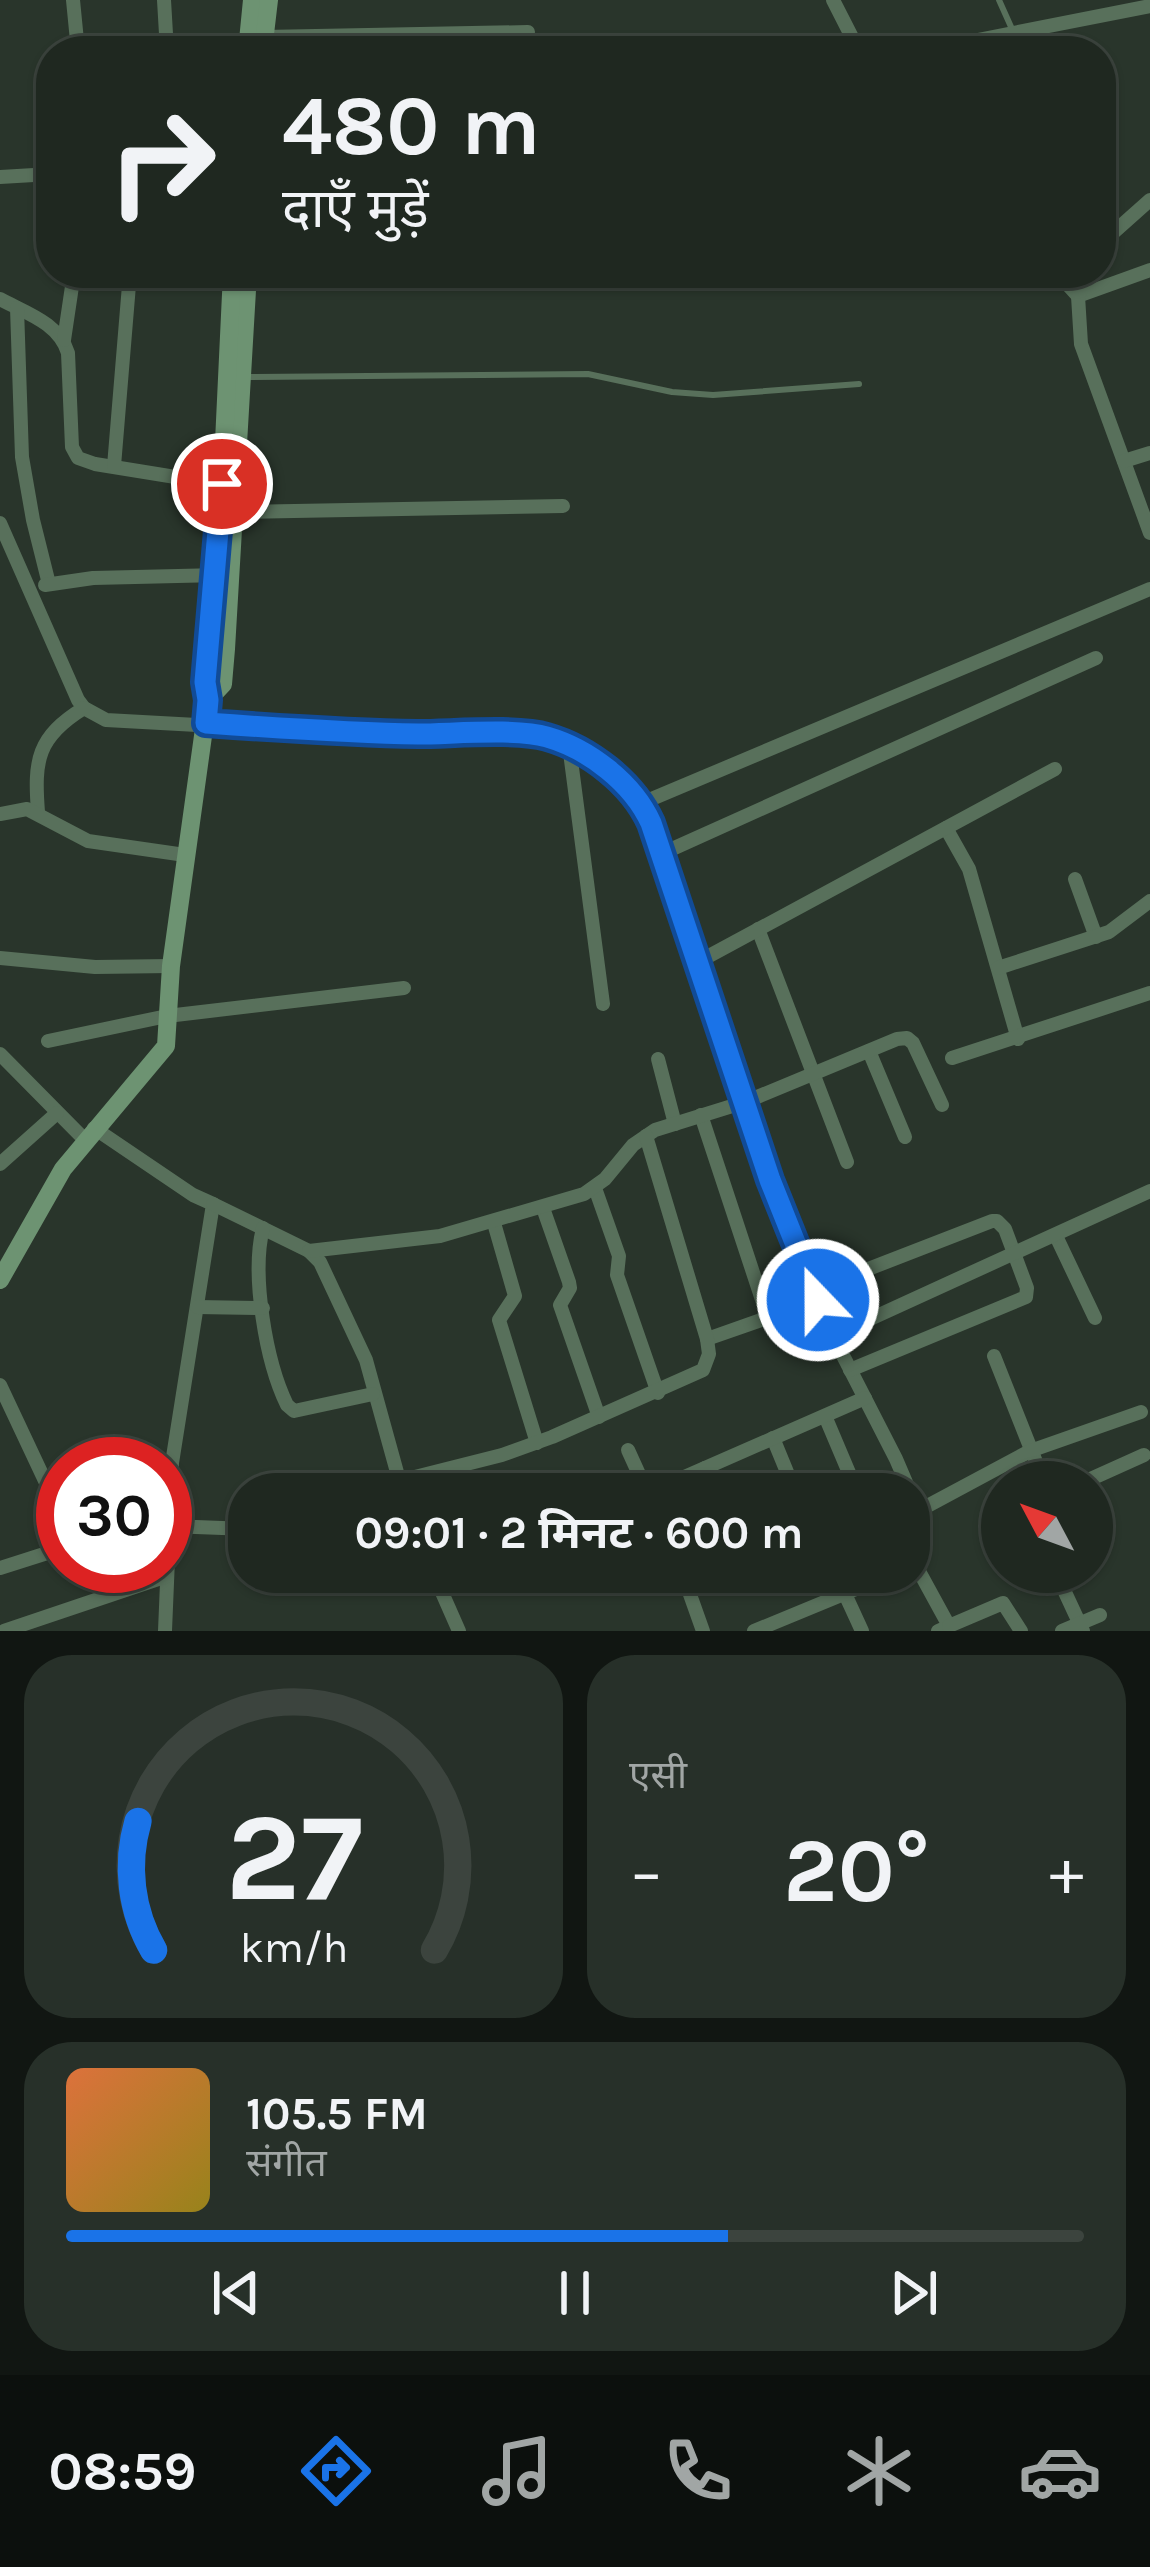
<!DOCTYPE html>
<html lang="hi">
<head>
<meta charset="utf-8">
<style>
	body { margin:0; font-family:Karla,"Noto Sans Devanagari",sans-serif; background:#273029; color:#f1f3f6; height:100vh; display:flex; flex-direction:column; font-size:45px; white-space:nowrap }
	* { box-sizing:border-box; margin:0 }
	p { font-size:39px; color:#a1a6a5 }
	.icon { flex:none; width:66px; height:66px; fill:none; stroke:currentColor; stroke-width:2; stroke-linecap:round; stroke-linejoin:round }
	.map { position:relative; height:1631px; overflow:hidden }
	.panel { display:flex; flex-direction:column; gap:24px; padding:24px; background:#111612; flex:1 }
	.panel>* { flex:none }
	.hud { position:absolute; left:36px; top:36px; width:1080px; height:252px; border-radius:48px; box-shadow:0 3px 9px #0004,0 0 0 3px #3c443e; background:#1f2820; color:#f1f3f6; overflow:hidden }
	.needle { width:78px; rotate:311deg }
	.buttons { position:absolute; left:981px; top:1461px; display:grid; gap:24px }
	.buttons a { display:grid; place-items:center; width:132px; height:132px; border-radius:50%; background:#1f2820; box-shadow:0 3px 9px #0004,0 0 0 3px #3c443e; font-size:60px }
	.speed { position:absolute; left:36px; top:1437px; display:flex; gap:24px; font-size:60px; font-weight:700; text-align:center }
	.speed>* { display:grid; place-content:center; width:156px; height:156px; border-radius:50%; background:#1f2820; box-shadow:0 3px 9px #0004,0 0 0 3px #3c443e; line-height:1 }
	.speed .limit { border:18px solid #d22; background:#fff; color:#111 }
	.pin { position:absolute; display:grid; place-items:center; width:102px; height:102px; color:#fff; margin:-51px; border:6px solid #fff; border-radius:50%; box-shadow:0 3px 12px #0007 }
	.me { position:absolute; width:132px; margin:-66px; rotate:338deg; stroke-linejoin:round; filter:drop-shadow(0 0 9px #0008) }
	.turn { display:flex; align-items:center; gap:42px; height:252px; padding:0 48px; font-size:54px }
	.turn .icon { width:156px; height:156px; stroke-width:2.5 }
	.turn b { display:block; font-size:84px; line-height:102px }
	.big { font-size:90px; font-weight:700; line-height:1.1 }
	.panel .widget { flex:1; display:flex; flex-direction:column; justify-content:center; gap:18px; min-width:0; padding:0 42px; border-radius:48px; background:#273029 }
	.panel .dial { align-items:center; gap:0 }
	.dial svg { height:312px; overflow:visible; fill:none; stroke:#3c443e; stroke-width:7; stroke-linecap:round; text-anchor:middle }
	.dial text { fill:#f1f3f6; stroke:none }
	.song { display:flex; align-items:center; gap:36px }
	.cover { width:144px; height:144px; border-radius:18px; background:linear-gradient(135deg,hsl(20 70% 55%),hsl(50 70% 35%)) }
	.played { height:12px; border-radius:6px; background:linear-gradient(90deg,#1a73e8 65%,#3c443e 65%) }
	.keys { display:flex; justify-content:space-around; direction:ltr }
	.heat { display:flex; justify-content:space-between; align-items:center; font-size:66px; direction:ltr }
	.panel .tiles { flex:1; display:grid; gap:24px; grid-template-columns:1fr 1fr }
	.widget:last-child { grid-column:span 2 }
	.trip { position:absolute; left:228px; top:1473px; width:702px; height:120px; border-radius:48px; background:#1f2820; box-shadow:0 3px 9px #0004,0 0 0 3px #3c443e; font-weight:700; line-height:120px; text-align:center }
	.menu { display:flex; height:192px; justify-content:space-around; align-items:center; background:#0c100d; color:#a1a6a5 }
	.menu .icon { width:84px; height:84px }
	.menu .selected { color:#1a73e8 }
	.menu b { font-size:54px; color:#f1f3f6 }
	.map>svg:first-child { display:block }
</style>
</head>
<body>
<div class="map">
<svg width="1150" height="1631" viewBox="0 0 1150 1631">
	<rect width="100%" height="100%" fill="#29352b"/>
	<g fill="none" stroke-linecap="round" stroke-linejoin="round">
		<g stroke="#58705b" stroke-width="6">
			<path d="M999,0L1012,29"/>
			<path d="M245,377L588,374L672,392L713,395L859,384"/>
		</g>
		<g stroke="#58705b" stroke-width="14">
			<path d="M73,0L78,51"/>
			<path d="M164,0L167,51"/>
			<path d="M833,0L859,51"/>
			<path d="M264,37L528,32"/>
			<path d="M922,51L1150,6"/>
			<path d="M0,177L51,174"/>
			<path d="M1101,249L1105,240L1150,200"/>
			<path d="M1057,273L1078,296L1150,270"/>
			<path d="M1089,273L1078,296L1081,344L1150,533"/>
			<path d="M0,299C26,313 59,323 68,353L72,447L78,458L95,464L231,486"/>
			<path d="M17,308L22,457L33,520L49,584"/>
			<path d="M64,340L74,273"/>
			<path d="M1124,461L1150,453"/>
			<path d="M114,466L130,273"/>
			<path d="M235,512L563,506"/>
			<path d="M0,523L78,700L84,708L106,720L343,733L543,735L590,757L642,803L739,1078L770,1180L833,1336L896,1459L926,1529L923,1552L909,1565"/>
			<path d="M45,585L93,578L220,575"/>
			<path d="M569,745L603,1004"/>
			<path d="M642,803L1150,589"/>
			<path d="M38,812C34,760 37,737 84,708"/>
			<path d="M0,814L27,809L88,841L185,855"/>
			<path d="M946,828L969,869L1018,1039"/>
			<path d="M661,854L1096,658"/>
			<path d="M1075,879L1096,937"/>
			<path d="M758,929L847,1162"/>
			<path d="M0,958L95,967L171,966"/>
			<path d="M696,963L1055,769"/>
			<path d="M998,968L1109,932L1150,901"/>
			<path d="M48,1041L167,1016L404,988"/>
			<path d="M869,1051L905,1137"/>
			<path d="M0,1054L84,1139"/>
			<path d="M952,1058L1150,993"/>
			<path d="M658,1059L675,1124"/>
			<path d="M701,1115L768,1318"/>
			<path d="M94,1128L193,1195L213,1204L172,1463L165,1631"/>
			<path d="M0,1164L57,1113"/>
			<path d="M595,1188L619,1256L617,1275L658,1393"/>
			<path d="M213,1204L309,1251L320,1262L366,1360L403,1494"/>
			<path d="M543,1208L569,1282L570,1288L560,1305L599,1417"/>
			<path d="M494,1223L515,1296L499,1320L537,1443"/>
			<path d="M263,1228C251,1275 266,1362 287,1405L294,1411L373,1394"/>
			<path d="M1056,1236L1095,1318"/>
			<path d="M309,1251L440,1236L584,1194L605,1179L633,1145L655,1130L745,1102L897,1039L907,1038L913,1043L942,1105"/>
			<path d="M814,1290L992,1221H997L1005,1229L1027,1288L1026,1297L850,1370"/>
			<path d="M197,1307L263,1308"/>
			<path d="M833,1336L1150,1191"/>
			<path d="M707,1339L818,1300"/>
			<path d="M994,1356L1044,1482"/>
			<path d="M0,1385L63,1519"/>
			<path d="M825,1416L858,1494"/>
			<path d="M773,1438L796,1494"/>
			<path d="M628,1450L648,1494"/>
			<path d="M705,1468L716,1494"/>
			<path d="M399,1481L502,1455L552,1437L703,1370L709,1354L707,1339L646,1136"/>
			<path d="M1084,1482L1144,1455"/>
			<path d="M648,1493L865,1398"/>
			<path d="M918,1511L1030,1451L1141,1412"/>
			<path d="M169,1526L249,1529"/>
			<path d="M914,1562L949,1626L938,1631"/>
			<path d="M0,1568L63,1548"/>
			<path d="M433,1572L459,1631"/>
			<path d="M682,1572L703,1631"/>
			<path d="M1057,1575L1083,1631"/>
			<path d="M845,1594L862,1631"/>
			<path d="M949,1626L1003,1603L1021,1631"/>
			<path d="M4,1631L167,1576"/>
			<path d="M754,1631L897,1572"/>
			<path d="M1062,1631L1100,1615"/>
		</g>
		<g stroke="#6d9372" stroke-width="18">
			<path d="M247,51L252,0"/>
			<path d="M263,51L269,0"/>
			<path d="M208,700L223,684L226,649L248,273"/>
			<path d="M0,1280L63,1169L166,1046L171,966L208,700L205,682L222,484L232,273"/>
		</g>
	</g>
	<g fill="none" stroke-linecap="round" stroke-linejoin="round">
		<defs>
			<path id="route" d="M222,484L205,682L208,700L206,723C277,728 347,733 418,734C452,734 517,728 547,737C589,749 633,783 651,823L770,1180L818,1300"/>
		</defs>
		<use href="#route" stroke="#114b97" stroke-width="30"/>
		<use href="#route" stroke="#1a73e8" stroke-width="21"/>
	</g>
</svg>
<div class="buttons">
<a><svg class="needle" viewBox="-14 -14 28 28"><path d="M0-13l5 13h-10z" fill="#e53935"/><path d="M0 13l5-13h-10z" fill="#a1a6a5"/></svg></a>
</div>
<div class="speed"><div class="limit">30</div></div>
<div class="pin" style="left:222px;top:484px;background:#d93025"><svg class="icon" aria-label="arrive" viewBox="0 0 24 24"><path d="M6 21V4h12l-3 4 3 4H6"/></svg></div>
<svg class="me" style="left:818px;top:1300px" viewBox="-20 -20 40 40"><circle r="17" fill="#1a73e8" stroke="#fff" stroke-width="3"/><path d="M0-11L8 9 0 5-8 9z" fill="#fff"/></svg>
<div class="trip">09:01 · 2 मिनट · 600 m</div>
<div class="hud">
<div class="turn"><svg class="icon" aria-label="right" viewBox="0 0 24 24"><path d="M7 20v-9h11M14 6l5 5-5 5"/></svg><div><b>480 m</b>दाएँ मुड़ें</div></div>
</div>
</div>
<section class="panel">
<div class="tiles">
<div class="widget dial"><svg viewBox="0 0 100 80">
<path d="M14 69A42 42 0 1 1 86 69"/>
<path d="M14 69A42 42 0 0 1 10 36" stroke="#1a73e8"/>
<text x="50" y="56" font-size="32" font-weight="700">27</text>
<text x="50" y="72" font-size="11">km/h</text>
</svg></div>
<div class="widget"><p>एसी</p>
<div class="heat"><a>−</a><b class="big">20°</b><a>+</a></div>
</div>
<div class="widget">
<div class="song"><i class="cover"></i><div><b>105.5 FM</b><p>संगीत</p></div></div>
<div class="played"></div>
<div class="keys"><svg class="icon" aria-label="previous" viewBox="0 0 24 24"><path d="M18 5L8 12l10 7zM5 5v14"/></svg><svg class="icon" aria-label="pause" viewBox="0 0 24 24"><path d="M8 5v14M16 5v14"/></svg><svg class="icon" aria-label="next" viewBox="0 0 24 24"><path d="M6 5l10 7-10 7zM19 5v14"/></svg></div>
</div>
</div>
</section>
<nav class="menu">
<b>08:59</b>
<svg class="icon selected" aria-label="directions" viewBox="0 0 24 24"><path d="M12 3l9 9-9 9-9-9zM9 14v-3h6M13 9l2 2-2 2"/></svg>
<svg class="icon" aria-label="music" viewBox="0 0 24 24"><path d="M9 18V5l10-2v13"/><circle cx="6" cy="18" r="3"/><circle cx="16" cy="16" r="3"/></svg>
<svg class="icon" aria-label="phone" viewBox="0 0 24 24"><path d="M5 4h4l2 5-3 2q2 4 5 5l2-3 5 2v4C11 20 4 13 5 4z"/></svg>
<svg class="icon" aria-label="climate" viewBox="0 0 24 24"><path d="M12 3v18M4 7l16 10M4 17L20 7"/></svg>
<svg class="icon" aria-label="car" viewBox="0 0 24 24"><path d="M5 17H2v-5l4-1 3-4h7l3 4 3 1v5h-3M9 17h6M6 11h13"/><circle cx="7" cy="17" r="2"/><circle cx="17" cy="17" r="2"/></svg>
</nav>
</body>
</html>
